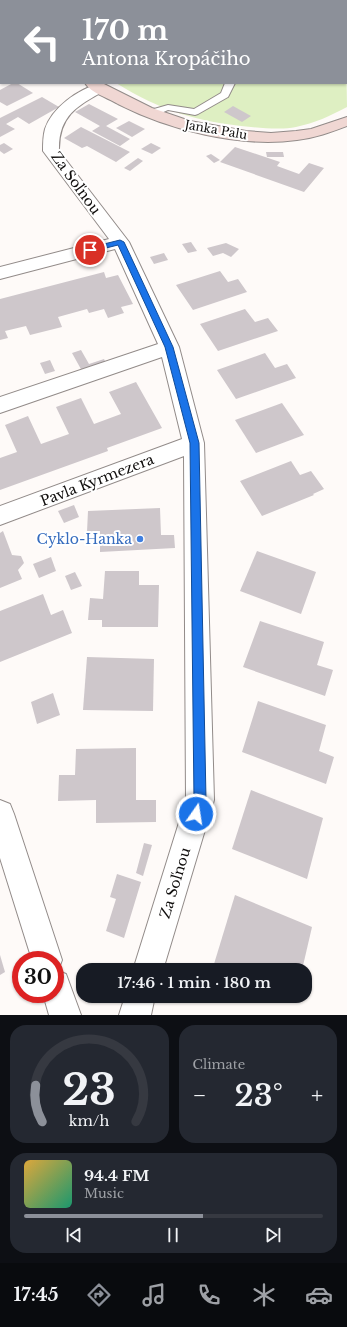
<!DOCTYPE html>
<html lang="en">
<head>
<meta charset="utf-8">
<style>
	body { margin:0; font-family:"Libre Baskerville",serif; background:#242831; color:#f1f3f6; height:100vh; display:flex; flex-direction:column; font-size:15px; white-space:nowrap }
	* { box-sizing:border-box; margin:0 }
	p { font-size:13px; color:#9ea1a6 }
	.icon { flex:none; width:22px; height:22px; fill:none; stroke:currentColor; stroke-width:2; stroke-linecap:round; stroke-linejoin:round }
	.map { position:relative; height:1015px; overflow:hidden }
	.drawer { display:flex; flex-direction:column; gap:10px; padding:10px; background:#0d0f14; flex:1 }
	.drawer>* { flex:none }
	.hud { position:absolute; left:0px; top:0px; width:347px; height:84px; box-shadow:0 1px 3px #0004; background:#8c9099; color:#fff; overflow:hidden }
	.speed { position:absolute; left:12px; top:951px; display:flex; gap:8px; font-size:20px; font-weight:700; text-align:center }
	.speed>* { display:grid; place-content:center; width:52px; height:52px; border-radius:50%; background:#171b24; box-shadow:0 1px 3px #0004; line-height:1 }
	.speed .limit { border:6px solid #d22; background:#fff; color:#111 }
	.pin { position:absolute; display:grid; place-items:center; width:34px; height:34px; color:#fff; margin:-17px; border:2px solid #fff; border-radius:50%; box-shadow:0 1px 4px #0007 }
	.me { position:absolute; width:44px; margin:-22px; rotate:13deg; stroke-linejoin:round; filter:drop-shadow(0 0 3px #0008) }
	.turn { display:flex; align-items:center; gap:14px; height:84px; padding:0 16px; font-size:18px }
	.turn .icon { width:52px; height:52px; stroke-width:2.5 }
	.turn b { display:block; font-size:28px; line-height:34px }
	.big { font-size:30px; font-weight:600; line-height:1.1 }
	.drawer .card { flex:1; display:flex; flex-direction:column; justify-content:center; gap:6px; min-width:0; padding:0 14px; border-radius:16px; background:#242831 }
	.drawer .dial { align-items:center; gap:0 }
	.dial svg { height:104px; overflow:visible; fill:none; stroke:#363941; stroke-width:7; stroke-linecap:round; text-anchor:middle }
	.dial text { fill:#f1f3f6; stroke:none }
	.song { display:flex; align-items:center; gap:12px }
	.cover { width:48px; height:48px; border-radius:6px; background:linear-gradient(135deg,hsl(40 70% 55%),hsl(160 70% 35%)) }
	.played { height:4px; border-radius:2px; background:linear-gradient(90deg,#8c9099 60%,#363941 60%) }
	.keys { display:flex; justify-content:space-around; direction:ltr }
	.heat { display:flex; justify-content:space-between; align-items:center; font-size:22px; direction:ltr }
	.drawer .tiles { flex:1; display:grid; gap:10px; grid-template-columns:1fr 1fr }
	.card:last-child { grid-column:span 2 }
	.trip { position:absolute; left:76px; top:963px; width:236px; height:40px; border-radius:16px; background:#171b24; box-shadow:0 1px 3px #0004; font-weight:600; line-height:40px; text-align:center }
	.tabs { display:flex; height:64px; justify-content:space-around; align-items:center; background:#090b0e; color:#9ea1a6 }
	.tabs .icon { width:28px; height:28px }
	.tabs .on { color:#8c9099 }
	.tabs b { font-size:18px; color:#f1f3f6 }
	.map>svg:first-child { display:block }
</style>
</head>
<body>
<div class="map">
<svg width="347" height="1015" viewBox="0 0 347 1015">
	<rect width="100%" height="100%" fill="#fefaf8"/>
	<path fill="#deefc2" d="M346,46L347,107C330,116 315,123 296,127C282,130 265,128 251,127C198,122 161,111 116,83H346Z"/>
	<g fill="#cec7cb">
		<path d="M13,83H17L33,93L7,106L0,102V90Z"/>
		<path d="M42,97L59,107L29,124L18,117L6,124L15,129L0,137V118Z"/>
		<path d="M89,104L118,119L106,126L130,139L120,146L92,131L100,126L75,112Z"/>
		<path d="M233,106L251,116L242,122L224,112Z"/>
		<path d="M129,121L145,129L132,137L116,128Z"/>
		<path d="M81,127L130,152L116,162L87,146L82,148L64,138Z"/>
		<path d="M4,143L13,149L4,154L0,151V145Z"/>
		<path d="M151,143L161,148L152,154L141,149Z"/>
		<path d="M235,147L280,162L277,166L299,174L309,163L324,168L304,192L220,162Z"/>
		<path d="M266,152H283L284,157H267Z"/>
		<path d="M211,154L220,160L214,163L206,156Z"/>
		<path d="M138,158L143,161L130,171L124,168Z"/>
		<path d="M191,242L197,251L188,253L182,244Z"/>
		<path d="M226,243L239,249L231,257L223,253L213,256L207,248Z"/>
		<path d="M164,253L168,260L154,264L150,257Z"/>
		<path d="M220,271L228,282L238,279L247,292L193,310L176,285Z"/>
		<path d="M104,272L106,278L118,275L133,304L121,307L124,313L108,318L104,309L89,313L87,309L58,317L62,327L30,335L26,326L5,331L8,338L0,340V299Z"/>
		<path d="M245,309L255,322L268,318L278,331L218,351L200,324Z"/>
		<path d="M81,350L89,364L104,359L106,363L82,371L72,353Z"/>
		<path d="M265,353L275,368L287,364L296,378L236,399L217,370Z"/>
		<path d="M50,360L55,371L45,374L40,363Z"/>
		<path d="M136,382L162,428L107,448L108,451L0,490V458L17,452L5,425L28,416L41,444L69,434L56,407L81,398L94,424L121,414L109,392Z"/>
		<path d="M282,403L304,435L256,453L235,420Z"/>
		<path d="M291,461L300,475L311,471L324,489L313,494L314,495L262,516L240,481Z"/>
		<path d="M74,505L79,517L64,523L58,511Z"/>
		<path d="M160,508L161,535H174L175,548L100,552V531L87,532L88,511Z"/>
		<path d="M3,531L12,555L21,556L24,563L18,570L22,579L0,588V533Z"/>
		<path d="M257,551L316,572L301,614L240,591Z"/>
		<path d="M51,557L56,571L39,578L33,564Z"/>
		<path d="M105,571H139V585H159L158,627H102V620H88L90,598L103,599Z"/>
		<path d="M75,572L82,586L71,590L65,576Z"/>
		<path d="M43,594L51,615L63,610L72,633L0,662V611Z"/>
		<path d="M260,621L324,642L317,665L333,670L325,696L243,667Z"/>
		<path d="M87,657L154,659L153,711L83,710Z"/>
		<path d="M53,693L60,715L37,724L31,702Z"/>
		<path d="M258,701L326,725L319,751L334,757L326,784L242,752Z"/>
		<path d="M136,748V800H156V822L96,823V800L58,801L59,775H75L76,749Z"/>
		<path d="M251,790L323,818L307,879L232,849Z"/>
		<path d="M144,843L152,845L143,876L136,873Z"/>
		<path d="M117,874L141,882L124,938L106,931L116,899L110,897Z"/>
		<path d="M235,895L312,927L302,970H227L214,964Z"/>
		<path d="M0,955L5,972L0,975Z"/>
	</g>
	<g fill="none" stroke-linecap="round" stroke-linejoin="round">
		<defs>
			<path id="service" d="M225,83H235L228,97L198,114L195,115L168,110L152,117L147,114L154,109L168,105L194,109L221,93Z"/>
			<g id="minor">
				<rect x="177" y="0" width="12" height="1"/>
				<path d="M99,84L104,85L106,88L104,91C77,106 58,116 59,151L129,242L179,347L204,443L214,800L163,970H133L186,800L184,456L0,525V506L182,439L162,357L0,413V397L158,344L115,249L0,279V267L109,239L43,151C43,144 43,136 45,129C52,108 78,89 99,84Z"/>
				<path d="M0,800L10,804L14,814L62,960L58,971L66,974L81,1015H49L43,994H55V960H32L0,858Z"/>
				<path d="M125,996H155L151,1015H119Z"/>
			</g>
			<g id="secondary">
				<rect x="0" y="27" width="1" height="8"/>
				<path d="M85,83H102L152,108L190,121L246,131L271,133L296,131L311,129L347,117V126C331,132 315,138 297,140C240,148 169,130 118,104C108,98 91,93 85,83Z"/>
			</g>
		</defs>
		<use href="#service" stroke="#928b89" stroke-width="2"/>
		<use href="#minor" stroke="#928b89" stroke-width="2"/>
		<use href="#secondary" stroke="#928b89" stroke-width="2"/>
		<use href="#service" fill="#fff" fill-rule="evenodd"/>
		<use href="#minor" fill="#fff" fill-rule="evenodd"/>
		<use href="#secondary" fill="#f0d7d3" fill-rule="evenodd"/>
	</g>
	<path fill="#1a73e8" stroke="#114b97" d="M120,240L124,242L173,347L199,443L206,800L200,818L196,820L192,818L190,814L194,800L190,443L165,347L118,245L90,252L87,250L88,248Z"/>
	<circle fill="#3f7fe0" stroke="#fff" stroke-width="1.5" cx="140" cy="539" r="4"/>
	<g text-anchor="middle" stroke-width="4" stroke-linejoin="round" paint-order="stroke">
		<g font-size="12" fill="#100e0d" stroke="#fff">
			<text transform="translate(216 130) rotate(10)" y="4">Janka Palu</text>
		</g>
		<g font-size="14" fill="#100e0d" stroke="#fff">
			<text transform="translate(76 183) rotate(54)" y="5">Za Soľnou</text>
			<text transform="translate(97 480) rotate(-21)" y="5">Pavla Kyrmezera</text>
			<text transform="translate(175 883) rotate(-73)" y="5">Za Soľnou</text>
		</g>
		<g font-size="14" fill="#366cbe" stroke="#fff" text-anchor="end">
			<text x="132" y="544">Cyklo-Hanka</text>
		</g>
	</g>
</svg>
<div class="speed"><div class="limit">30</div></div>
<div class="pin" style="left:90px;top:250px;background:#d93025"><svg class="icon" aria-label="arrive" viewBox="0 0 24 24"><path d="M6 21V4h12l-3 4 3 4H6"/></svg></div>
<svg class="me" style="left:196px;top:814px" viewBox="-20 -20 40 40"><circle r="17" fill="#1a73e8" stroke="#fff" stroke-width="3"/><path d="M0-11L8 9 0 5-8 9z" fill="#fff"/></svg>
<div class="trip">17:46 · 1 min · 180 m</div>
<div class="hud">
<div class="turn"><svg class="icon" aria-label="left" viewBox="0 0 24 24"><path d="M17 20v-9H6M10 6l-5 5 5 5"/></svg><div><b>170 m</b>Antona Kropáčiho</div></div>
</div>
</div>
<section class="drawer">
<div class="tiles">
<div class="card dial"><svg viewBox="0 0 100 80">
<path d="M14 69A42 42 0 1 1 86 69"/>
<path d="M14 69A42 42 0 0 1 9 41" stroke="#8c9099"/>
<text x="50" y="56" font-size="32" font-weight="700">23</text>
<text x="50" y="72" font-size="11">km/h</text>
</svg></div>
<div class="card"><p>Climate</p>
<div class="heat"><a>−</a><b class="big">23°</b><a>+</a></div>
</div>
<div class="card">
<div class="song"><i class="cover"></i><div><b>94.4 FM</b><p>Music</p></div></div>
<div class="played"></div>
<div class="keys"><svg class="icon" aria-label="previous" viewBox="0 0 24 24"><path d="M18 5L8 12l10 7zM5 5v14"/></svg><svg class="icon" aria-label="pause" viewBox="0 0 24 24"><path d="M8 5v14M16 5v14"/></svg><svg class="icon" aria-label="next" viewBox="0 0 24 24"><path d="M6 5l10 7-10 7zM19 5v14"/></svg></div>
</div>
</div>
</section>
<nav class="tabs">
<b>17:45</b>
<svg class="icon on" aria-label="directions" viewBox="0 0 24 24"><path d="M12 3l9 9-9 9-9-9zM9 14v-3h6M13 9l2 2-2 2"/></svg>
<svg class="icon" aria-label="music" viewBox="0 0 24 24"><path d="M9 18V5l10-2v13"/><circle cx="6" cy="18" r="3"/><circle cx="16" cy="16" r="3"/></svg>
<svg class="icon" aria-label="phone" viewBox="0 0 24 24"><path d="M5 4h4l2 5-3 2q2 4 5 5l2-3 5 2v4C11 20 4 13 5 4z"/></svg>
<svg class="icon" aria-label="climate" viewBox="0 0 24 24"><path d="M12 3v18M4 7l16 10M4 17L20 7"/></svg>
<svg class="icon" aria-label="car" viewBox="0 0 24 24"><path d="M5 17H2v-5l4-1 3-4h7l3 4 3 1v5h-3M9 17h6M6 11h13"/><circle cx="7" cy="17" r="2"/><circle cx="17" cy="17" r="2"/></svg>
</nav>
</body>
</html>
